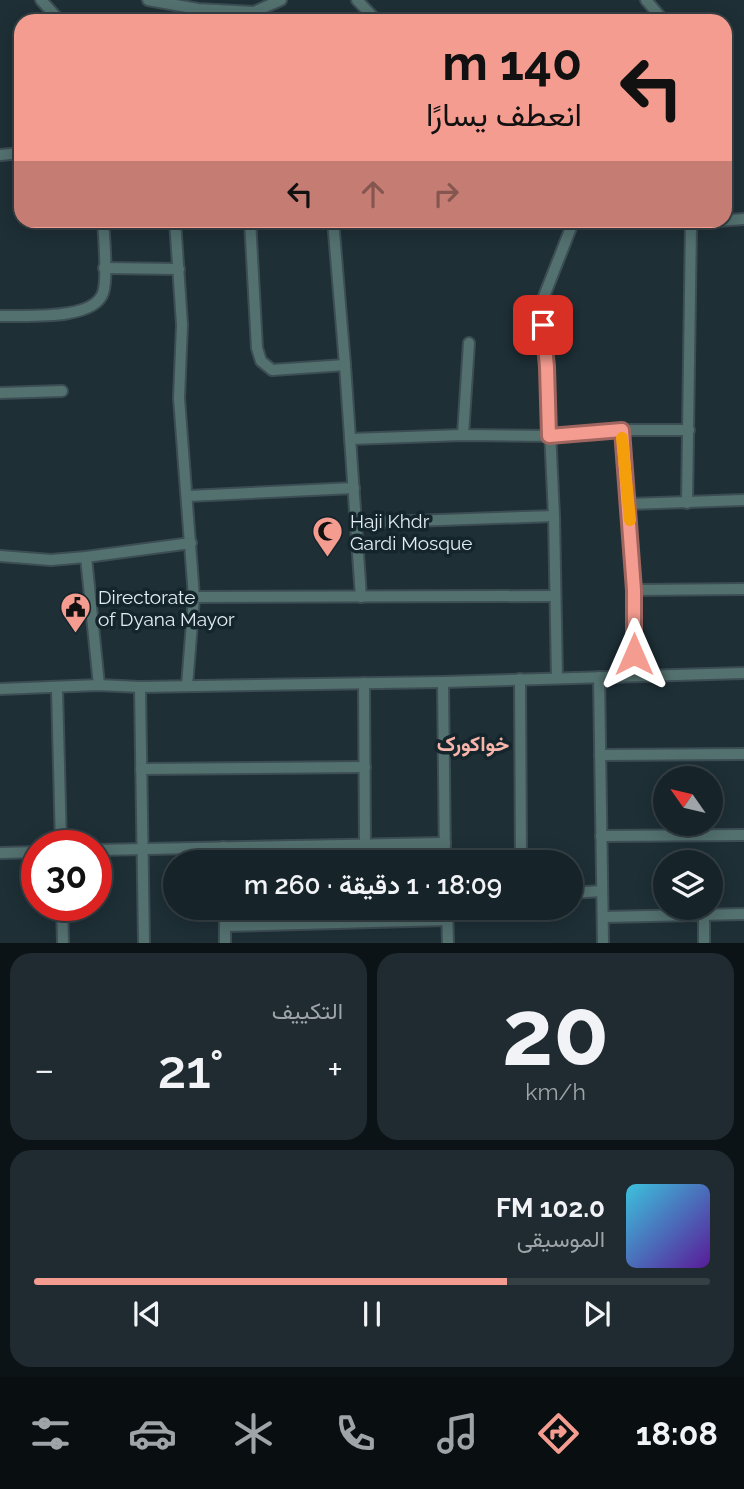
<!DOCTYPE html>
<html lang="ar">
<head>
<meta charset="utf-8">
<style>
	body { margin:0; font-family:Raleway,Vazirmatn,sans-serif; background:#1f2b30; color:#f1f3f6; direction:rtl; height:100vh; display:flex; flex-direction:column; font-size:26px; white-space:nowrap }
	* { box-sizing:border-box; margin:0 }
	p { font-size:23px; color:#9ea4a8 }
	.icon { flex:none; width:38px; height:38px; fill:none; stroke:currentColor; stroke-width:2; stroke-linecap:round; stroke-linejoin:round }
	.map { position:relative; height:943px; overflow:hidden; direction:ltr }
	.details { display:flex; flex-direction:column; gap:10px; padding:10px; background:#0c1316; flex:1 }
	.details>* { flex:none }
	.hud { position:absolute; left:14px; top:14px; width:718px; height:214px; border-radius:21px; box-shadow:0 4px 18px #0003,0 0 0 2px #354045; direction:rtl; background:#f59c90; color:#111; overflow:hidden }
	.needle { width:46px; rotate:304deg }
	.fabs { position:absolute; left:653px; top:766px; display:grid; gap:14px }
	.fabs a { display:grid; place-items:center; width:70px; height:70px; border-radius:50%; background:#162328; box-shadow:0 4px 18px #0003,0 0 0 2px #354045; font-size:35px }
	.speed { position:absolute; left:21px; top:830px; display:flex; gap:14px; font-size:35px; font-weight:700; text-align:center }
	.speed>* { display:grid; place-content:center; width:91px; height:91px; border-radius:50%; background:#162328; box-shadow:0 4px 18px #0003,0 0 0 2px #354045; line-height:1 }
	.speed .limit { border:10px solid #d22; background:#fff; color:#111 }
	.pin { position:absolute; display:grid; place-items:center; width:60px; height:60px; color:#fff; margin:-30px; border-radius:14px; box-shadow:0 4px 10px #0006 }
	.me { position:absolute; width:77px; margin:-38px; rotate:0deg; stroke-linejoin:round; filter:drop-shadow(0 0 5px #0008) }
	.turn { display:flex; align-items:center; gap:24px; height:147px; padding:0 35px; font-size:32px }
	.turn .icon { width:91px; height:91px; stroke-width:2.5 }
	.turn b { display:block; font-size:49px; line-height:60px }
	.lanes { display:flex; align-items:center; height:66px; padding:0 35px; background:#0003; justify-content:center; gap:35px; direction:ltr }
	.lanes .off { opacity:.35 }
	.big { font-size:52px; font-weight:600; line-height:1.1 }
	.details .tile { flex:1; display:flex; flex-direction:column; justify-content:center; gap:10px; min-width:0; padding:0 24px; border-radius:21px; background:#1f2b30 }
	.details .dial { align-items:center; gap:0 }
	.dial b { font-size:91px; line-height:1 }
	.song { display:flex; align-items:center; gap:21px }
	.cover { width:84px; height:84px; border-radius:10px; background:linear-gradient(135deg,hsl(190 70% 55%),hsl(270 70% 35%)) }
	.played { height:7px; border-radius:4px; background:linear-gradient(90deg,#f59c90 70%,#354045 70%) }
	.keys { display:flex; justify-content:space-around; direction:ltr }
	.heat { display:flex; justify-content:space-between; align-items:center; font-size:38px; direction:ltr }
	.details .tiles { flex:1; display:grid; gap:10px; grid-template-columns:1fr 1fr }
	.tile:last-child { grid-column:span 2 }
	.trip { position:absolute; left:163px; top:850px; width:420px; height:70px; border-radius:35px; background:#162328; box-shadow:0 4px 18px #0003,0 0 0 2px #354045; font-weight:600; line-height:70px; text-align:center; direction:rtl }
	.menu { display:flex; height:112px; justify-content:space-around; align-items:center; background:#090e10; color:#9ea4a8 }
	.menu .icon { width:49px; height:49px }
	.menu .current { color:#f59c90 }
	.menu b { font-size:32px; color:#f1f3f6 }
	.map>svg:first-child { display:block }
</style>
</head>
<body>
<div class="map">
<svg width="744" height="943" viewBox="0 0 744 943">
	<rect width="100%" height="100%" fill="#1e2f36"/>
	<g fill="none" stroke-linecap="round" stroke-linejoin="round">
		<defs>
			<g id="minor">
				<path d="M41,0L60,21"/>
				<path d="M148,0L198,9L254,12L281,0"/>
				<path d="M357,0L377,21"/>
				<path d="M646,0L664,21"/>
				<path d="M0,155L21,153"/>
				<path d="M175,220L182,325L179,398L194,597L187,686"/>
				<path d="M250,220L257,348L261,361L272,370L345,365L361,597"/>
				<path d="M333,220L345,365"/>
				<path d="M104,268L179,269"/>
				<path d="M0,316C25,315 93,321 103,293C108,278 104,238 103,220"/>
				<path d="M0,393L62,391"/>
				<path d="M622,430L634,590V676"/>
				<path d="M463,435L469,343"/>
				<path d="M350,439L463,435L549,436L622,430H689"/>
				<path d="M188,496L354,488"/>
				<path d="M687,503L691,223L744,219"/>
				<path d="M629,504L744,500"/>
				<path d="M356,523L554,516"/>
				<path d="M0,556L51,560L86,557L191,543"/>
				<path d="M86,557L99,685"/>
				<path d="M634,590L744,589"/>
				<path d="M194,597L555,596"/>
				<path d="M599,677L603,943"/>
				<path d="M557,678L554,516L547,367L541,304L574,220"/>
				<path d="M520,679L521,863"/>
				<path d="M443,682L445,863"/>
				<path d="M364,683L365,845"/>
				<path d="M140,687L144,943"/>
				<path d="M57,688L61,845"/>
				<path d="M0,689L99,685L140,687L443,682L744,673"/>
				<path d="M600,755L744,754"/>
				<path d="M141,769L365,767"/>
				<path d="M601,836L744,835"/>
				<path d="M223,847V863"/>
				<path d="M96,850L445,843"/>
				<path d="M0,853L37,852"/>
				<path d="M570,893L602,891"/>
				<path d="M62,905L63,943"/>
				<path d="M225,908V943"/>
				<path d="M447,908L448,943"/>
				<path d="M704,914V943"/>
				<path d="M603,917L744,914"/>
				<path d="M225,926L447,920"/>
			</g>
		</defs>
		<use href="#minor" stroke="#3d4d54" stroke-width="14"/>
		<use href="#minor" stroke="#53716f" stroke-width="10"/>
	</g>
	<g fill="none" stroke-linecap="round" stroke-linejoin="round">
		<defs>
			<path id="route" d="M543,325L547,367L549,436L622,430L634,590V654"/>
		</defs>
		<use href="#route" stroke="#9f655e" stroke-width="18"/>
		<use href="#route" stroke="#f59c90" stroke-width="12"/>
		<path stroke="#f59e0b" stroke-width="12" d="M622,438L630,520"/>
	</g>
	<defs>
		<symbol id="mosque-pin" viewBox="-11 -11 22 30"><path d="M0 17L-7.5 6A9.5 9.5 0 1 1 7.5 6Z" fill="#f59c90" stroke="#14252c"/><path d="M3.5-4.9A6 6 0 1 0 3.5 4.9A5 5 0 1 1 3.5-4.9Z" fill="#111"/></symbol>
		<symbol id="civic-pin" viewBox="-11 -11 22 30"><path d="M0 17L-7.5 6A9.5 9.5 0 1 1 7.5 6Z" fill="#f59c90" stroke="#14252c"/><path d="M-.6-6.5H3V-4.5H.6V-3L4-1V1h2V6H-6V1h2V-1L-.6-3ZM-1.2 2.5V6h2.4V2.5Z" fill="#111"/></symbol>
	</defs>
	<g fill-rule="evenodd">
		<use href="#mosque-pin" x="310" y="514" width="35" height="47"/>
		<use href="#civic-pin" x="58" y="590" width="35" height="47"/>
	</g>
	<g text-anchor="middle" stroke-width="7" stroke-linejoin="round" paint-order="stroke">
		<g font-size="19" fill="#e1ecf0" stroke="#14252c" text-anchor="start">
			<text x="350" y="528">Haji Khdr<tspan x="350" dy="22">Gardi Mosque</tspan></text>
			<text x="98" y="604">Directorate<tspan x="98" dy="22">of Dyana Mayor</tspan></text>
		</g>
		<g font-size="21" font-weight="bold" fill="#f8b5ab" stroke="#14252c">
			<text x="473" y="751">خواکورک</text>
		</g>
	</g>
</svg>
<div class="fabs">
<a><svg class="needle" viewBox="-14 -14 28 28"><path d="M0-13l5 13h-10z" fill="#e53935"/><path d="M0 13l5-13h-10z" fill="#9ea4a8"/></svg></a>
<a><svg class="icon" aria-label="layers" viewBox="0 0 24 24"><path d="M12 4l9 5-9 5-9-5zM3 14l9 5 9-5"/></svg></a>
</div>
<div class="speed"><div class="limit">30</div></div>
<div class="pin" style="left:543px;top:325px;background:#d93025"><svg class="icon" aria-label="arrive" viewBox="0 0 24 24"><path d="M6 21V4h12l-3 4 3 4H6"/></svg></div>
<svg class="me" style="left:634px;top:654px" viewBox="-20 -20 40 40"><path d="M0-17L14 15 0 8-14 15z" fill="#f59c90" stroke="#fff" stroke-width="4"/></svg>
<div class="trip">18:09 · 1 دقيقة · 260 m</div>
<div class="hud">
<div class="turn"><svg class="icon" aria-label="left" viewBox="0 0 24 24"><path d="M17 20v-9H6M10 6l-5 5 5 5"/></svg><div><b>140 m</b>انعطف يسارًا</div></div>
<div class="lanes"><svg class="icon" aria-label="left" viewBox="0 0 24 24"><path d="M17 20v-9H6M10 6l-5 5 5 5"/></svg><svg class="icon off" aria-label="ahead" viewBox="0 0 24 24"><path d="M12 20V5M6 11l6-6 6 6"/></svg><svg class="icon off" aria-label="right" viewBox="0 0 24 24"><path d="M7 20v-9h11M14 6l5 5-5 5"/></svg></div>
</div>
</div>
<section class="details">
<div class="tiles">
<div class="tile dial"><b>20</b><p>km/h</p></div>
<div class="tile"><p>التكييف</p>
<div class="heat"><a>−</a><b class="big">21°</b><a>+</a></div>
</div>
<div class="tile">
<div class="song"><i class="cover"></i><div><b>102.0 FM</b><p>الموسيقى</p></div></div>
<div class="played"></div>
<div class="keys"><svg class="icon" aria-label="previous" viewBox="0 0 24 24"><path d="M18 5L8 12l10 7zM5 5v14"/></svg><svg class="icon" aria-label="pause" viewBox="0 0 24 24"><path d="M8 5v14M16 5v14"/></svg><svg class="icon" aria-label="next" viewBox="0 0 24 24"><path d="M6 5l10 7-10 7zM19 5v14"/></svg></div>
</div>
</div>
</section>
<nav class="menu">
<b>18:08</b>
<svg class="icon current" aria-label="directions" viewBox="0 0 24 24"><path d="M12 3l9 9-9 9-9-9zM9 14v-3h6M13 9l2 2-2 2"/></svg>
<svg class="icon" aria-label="music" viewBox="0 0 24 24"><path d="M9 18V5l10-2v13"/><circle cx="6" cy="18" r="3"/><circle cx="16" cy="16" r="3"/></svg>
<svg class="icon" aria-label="phone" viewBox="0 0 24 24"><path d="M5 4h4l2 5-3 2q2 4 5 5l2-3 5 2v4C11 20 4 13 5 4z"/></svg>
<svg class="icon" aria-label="climate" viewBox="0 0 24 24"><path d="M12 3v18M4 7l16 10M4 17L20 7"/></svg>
<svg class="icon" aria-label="car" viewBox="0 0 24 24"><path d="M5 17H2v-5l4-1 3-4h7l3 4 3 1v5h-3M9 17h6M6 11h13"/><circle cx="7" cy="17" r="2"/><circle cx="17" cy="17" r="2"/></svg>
<svg class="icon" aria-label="filters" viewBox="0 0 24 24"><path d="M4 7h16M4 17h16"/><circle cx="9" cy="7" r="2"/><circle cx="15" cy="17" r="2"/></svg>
</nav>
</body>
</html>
